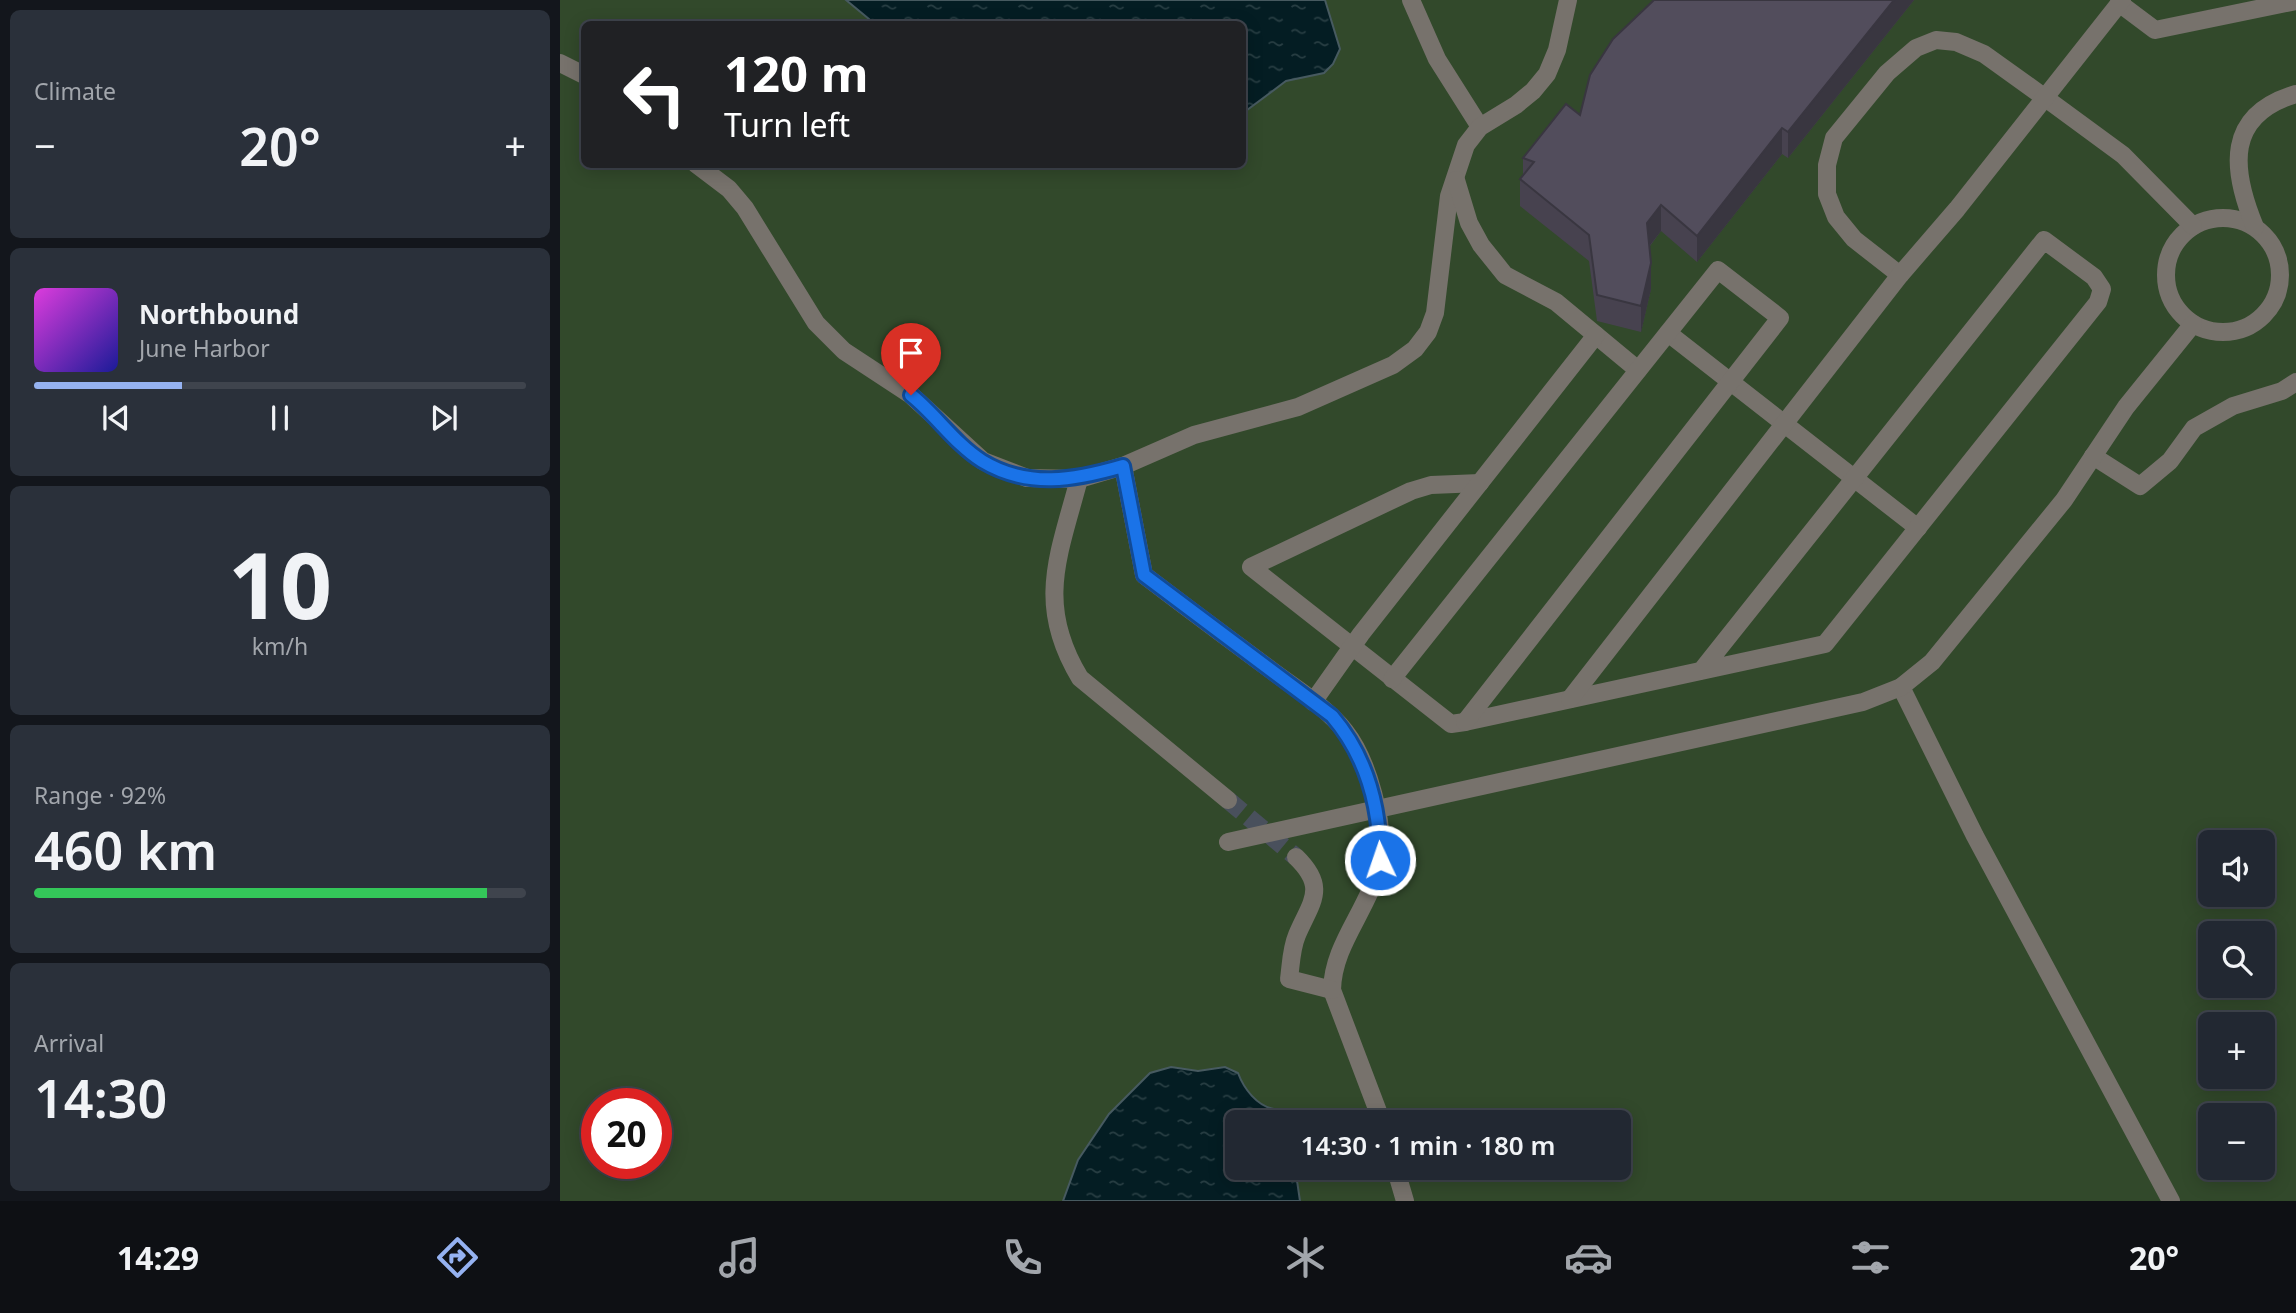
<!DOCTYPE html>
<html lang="en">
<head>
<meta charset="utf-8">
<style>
	body { margin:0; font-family:"Noto Sans",sans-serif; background:#2a303a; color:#f1f3f6; height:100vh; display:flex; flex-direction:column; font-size:26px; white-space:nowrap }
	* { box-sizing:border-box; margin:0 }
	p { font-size:23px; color:#a2a6ac }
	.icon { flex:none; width:38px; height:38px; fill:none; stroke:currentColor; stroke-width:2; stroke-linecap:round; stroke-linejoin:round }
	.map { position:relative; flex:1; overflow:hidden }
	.drawer { display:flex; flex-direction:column; gap:10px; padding:10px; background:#13161c; width:560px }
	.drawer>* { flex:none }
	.hud { position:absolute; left:21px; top:21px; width:665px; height:147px; border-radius:10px; box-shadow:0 4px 18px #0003,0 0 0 2px #3f444d; background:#202124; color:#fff; overflow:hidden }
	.controls { position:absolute; left:1638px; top:830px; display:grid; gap:14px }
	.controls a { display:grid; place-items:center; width:77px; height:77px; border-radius:10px; background:#222832; box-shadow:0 4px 18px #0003,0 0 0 2px #3f444d; font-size:35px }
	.speed { position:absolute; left:21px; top:1088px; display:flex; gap:14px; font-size:35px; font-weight:700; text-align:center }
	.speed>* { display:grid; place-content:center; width:91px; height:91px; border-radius:50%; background:#222832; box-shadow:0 4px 18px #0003,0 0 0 2px #3f444d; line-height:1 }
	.speed .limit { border:10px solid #d22; background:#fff; color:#111 }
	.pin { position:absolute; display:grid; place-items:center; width:60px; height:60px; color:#fff; margin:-72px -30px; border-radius:50% 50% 50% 0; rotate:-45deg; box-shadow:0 0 7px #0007 }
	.pin .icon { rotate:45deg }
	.me { position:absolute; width:77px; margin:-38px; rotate:357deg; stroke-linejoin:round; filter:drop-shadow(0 0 5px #0008) }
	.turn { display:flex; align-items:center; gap:24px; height:147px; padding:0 28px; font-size:32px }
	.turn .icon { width:91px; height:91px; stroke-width:2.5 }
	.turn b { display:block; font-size:49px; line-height:60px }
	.big { font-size:52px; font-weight:600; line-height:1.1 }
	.drawer .card { flex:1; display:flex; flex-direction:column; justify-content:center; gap:10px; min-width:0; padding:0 24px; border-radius:10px; background:#2a303a }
	.drawer .dial { align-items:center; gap:0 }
	.dial b { font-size:91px; line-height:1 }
	.song { display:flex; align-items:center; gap:21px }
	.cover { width:84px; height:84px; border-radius:10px; background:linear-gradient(135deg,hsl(300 70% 55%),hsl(240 70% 35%)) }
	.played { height:7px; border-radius:4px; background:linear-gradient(90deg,#95b2f1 30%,#3f444d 30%) }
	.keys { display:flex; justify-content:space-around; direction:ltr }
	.heat { display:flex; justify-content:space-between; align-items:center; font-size:38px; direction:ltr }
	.charge { height:10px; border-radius:5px; background:linear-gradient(90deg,#34c759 92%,#3f444d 0) }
	.trip { position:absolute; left:665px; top:1110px; width:406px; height:70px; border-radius:10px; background:#222832; box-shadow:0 4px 18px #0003,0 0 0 2px #3f444d; font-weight:600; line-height:70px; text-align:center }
	.menu { display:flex; height:112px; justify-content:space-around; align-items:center; background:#0e1014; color:#a2a6ac }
	.menu .icon { width:49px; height:49px }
	.menu .on { color:#95b2f1 }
	.menu b { font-size:32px; color:#f1f3f6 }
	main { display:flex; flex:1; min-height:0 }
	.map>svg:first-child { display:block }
</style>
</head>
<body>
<main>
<section class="drawer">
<div class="card"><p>Climate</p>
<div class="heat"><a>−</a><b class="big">20°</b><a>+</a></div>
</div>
<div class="card">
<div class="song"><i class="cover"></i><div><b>Northbound</b><p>June Harbor</p></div></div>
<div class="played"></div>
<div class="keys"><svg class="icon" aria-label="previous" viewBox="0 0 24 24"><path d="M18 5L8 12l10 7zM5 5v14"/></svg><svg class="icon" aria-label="pause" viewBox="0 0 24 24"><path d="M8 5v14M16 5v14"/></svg><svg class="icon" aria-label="next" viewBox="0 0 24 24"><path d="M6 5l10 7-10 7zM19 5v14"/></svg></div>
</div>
<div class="card dial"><b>10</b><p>km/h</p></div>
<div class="card"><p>Range · 92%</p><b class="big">460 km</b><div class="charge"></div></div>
<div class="card"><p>Arrival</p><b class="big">14:30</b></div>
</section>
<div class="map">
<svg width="1736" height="1201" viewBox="0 0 1736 1201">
	<defs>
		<pattern id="water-ripples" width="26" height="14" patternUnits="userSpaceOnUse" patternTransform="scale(1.75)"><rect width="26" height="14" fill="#041d23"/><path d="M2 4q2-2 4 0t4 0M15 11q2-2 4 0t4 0" fill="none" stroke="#283e43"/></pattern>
	</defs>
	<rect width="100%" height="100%" fill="#2e3542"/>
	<path fill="#32492b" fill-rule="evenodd" d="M0,0H1736V1201H0ZM24,24H682V164H24ZM1650,842H1703V894H1650ZM1650,933H1703V985H1650ZM1650,1024H1703V1076H1650ZM37,1104H96V1164H37ZM1650,1115H1703V1167H1650ZM677,1122H1059V1167H677Z"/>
	<g fill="url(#water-ripples)" stroke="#475a60" stroke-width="2">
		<path d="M286,0H765L780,49L773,64L764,73L726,81L683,113L682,24H315Z"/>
		<path d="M611,1067L638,1071L665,1067L678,1073C684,1089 697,1106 714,1109L721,1122H677V1167H735L740,1201H503L518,1160L549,1114L590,1073Z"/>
	</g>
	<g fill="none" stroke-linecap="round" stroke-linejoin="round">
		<path stroke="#49505c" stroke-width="18" stroke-dasharray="18 9" stroke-linecap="butt" d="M668,800L736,857"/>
		<g stroke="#77726c" stroke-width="18">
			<path d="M851,0L877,59L920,127"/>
			<path d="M1559,3L1595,30L1736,1"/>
			<path d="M0,63L24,75"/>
			<path d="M136,164L169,189L185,208L256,323L284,351L351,395L423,461L467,478L519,479L563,466L634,435L738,407L833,365L855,349L868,332L875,313L889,196L906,145L920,127L956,105L973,91L987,74L997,50L1008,0"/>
			<path d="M896,180L909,223L921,245L945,275L996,302L1078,370"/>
			<circle cx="1663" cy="275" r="57"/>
			<path d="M1695,227C1671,169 1665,115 1736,94"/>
			<path d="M1340,275L1294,239L1276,217L1267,194V165L1274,138L1327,73L1356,48L1376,40L1396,42L1424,54L1484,97L1563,155L1633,226"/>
			<path d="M1108,333L1358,528"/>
			<path d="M1533,456L1580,486L1610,461L1634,428L1673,406L1722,391L1736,382"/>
			<path d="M563,466L584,575C626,607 669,639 711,670C736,689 765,706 785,731C808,760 826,825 819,862C811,908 773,942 772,990L822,1122"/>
			<path d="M519,479C499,555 475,604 520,678L668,800"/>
			<path d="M920,483L871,485L851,491L691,567L891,724L905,722L1265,644L1538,302L1542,289L1534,277L1484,240L1141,671"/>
			<path d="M832,679L1158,270L1220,318L905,722"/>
			<path d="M1341,687L1415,836L1611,1201"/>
			<path d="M1010,699L1340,275L1397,209L1562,0"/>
			<path d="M753,702L801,634L1036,335"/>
			<path d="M668,842L1303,702L1341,687L1372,662L1504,500L1566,407L1633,324"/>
			<path d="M736,857C768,888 751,902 737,935C731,949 731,965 729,979L772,990"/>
			<path d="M835,1167L845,1201"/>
		</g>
	</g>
	<path fill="#47424f" d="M1094,0H1354L1228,158L1222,154L1137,262L1101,231L1090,246L1091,289L1081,332L1037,321L1029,261L960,206V179L963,176V158L1020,115Z"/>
	<g fill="#393640">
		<path d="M1334,0H1354L1228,158V132Z"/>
		<path d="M1222,128V154L1137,262V236Z"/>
		<path d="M1101,205V231L1087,249V223Z"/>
		<path d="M1091,263V289L1081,332V306Z"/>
	</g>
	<path fill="#524d5c" stroke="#393640" stroke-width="2" d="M1094,0H1334L1228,132L1222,128L1137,236L1101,205L1087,223L1091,263L1081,306L1037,295L1029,235L960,179L974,162L963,158L1006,104L1020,115L1030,75L1053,39Z"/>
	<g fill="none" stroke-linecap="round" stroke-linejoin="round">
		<defs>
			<path id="route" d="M351,395C376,415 395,444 422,461C468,489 515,480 563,466L584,575L772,716C807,757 820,807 820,860"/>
		</defs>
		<use href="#route" stroke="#114b97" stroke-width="18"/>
		<use href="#route" stroke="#1a73e8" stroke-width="12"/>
	</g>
</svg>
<div class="controls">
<a><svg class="icon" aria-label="sound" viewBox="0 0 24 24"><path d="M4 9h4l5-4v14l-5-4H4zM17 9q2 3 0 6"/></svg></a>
<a><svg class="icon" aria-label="search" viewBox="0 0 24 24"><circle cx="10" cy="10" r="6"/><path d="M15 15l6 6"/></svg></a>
<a>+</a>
<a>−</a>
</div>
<div class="speed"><div class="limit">20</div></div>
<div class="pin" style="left:351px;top:395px;background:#d93025"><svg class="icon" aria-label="arrive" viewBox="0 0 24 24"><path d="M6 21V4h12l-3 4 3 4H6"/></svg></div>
<svg class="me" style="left:820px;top:860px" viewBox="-20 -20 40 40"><circle r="17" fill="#1a73e8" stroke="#fff" stroke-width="3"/><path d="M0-11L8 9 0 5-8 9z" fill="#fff"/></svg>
<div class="trip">14:30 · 1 min · 180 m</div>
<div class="hud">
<div class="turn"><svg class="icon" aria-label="left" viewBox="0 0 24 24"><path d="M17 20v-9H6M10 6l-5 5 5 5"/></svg><div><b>120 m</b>Turn left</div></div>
</div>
</div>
</main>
<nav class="menu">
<b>14:29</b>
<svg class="icon on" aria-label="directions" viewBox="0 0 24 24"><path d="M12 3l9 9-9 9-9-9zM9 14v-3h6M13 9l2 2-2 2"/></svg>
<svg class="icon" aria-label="music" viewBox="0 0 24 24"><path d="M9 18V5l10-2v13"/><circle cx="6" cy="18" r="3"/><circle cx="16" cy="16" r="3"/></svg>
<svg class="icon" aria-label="phone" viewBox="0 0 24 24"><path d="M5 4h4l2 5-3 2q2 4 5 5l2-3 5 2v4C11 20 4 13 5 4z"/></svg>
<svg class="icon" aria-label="climate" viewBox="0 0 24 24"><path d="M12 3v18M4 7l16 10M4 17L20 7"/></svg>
<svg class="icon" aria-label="car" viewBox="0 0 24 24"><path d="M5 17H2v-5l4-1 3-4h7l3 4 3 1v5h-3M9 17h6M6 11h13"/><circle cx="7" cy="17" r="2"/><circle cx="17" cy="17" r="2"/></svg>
<svg class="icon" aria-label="filters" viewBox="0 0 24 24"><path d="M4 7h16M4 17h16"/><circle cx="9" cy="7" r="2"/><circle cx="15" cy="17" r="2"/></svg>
<b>20°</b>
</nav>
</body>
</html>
